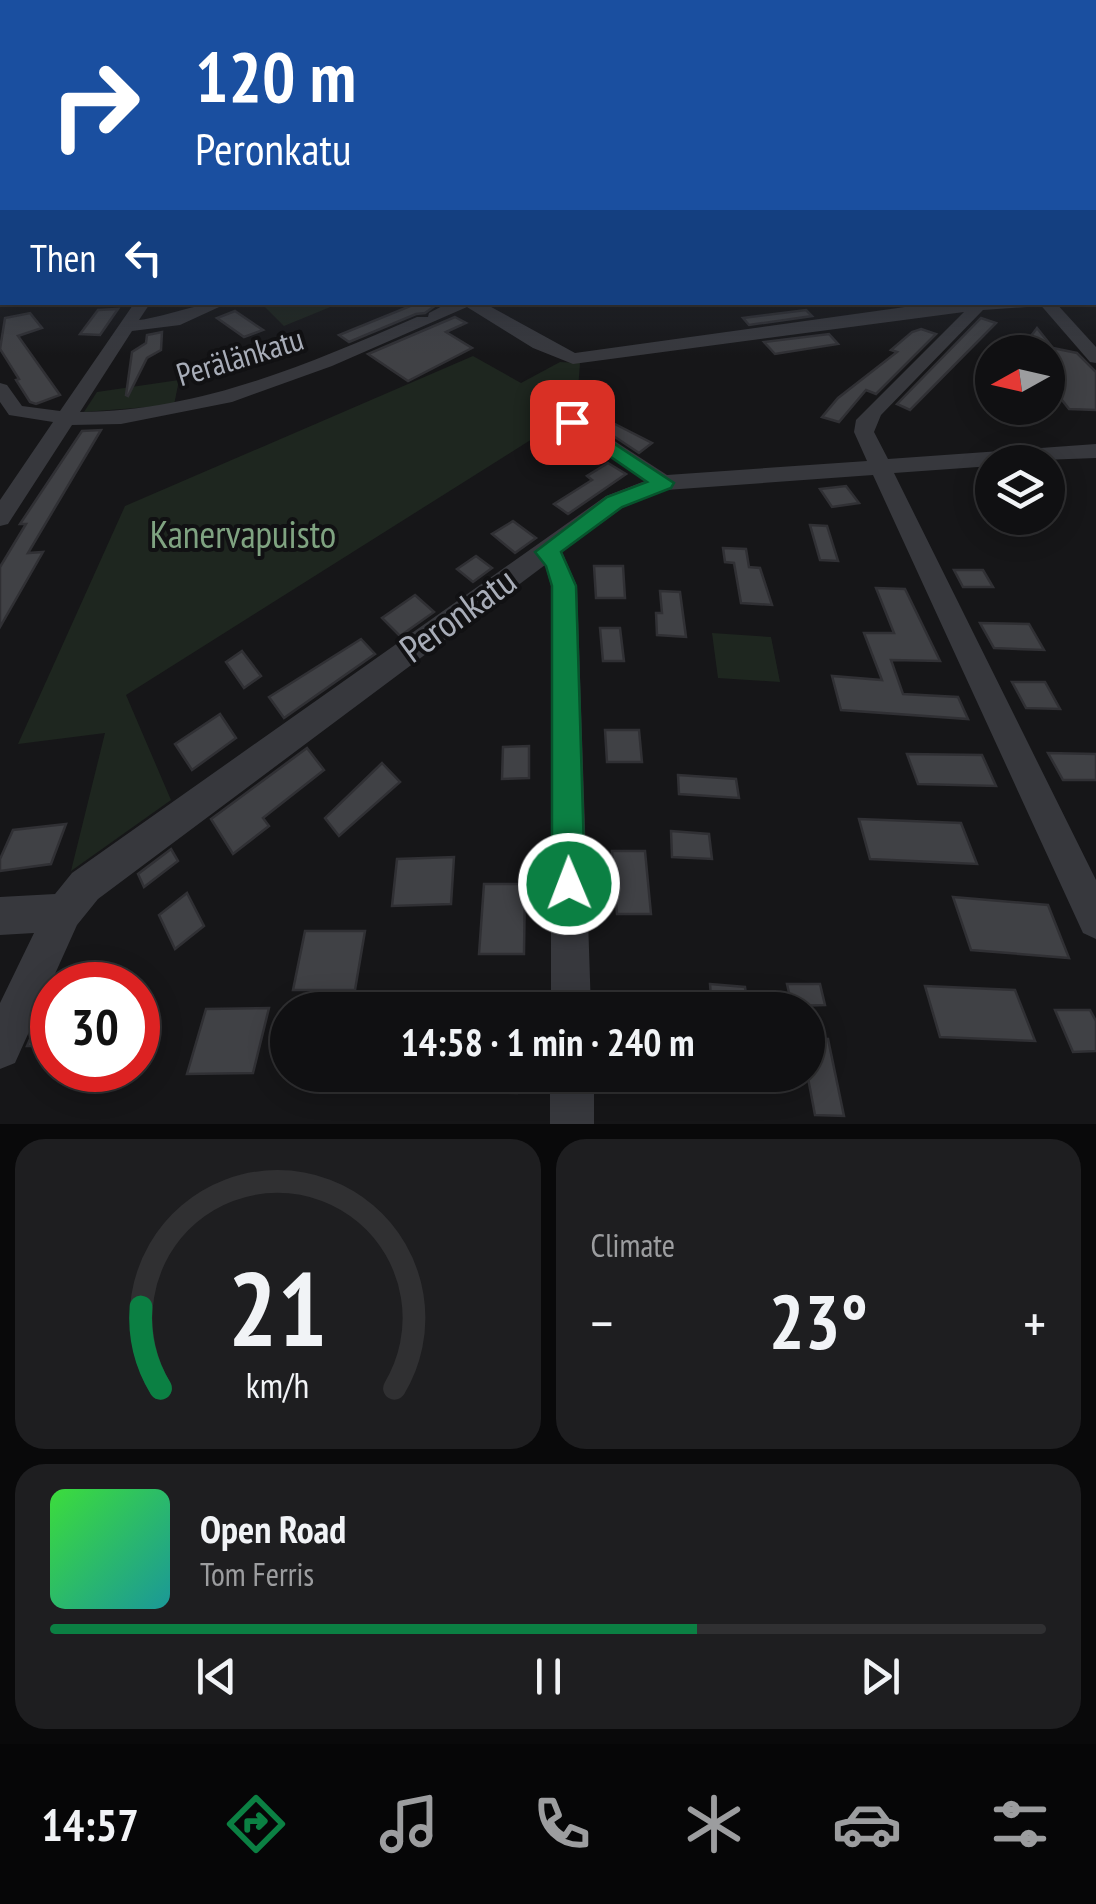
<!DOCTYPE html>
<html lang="en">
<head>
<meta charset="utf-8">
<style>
	body { margin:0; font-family:"PT Sans Narrow",sans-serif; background:#1e1e20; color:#f1f3f6; height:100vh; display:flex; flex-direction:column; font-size:38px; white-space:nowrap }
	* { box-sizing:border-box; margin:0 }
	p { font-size:32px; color:#9c9d9f }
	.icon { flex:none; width:55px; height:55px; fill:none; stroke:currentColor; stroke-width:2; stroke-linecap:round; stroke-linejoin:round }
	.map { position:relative; height:1124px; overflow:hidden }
	.panel { display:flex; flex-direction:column; gap:15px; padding:15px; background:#09090a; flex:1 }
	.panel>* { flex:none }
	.top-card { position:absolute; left:0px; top:0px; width:1098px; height:305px; box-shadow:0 5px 25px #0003,0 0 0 2px #303032; background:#1a4fa0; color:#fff; overflow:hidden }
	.needle { width:65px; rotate:262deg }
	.fabs { position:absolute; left:975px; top:335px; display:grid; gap:20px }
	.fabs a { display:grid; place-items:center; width:90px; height:90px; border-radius:50%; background:#101012; box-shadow:0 5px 25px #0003,0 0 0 2px #303032; font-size:50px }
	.speed { position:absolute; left:30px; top:962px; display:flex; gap:20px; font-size:50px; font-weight:700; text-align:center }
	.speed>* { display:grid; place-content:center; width:130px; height:130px; border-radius:50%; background:#101012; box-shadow:0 5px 25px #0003,0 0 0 2px #303032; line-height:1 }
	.speed .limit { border:15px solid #d22; background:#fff; color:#111 }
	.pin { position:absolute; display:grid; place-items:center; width:85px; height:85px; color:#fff; margin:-42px; border-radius:20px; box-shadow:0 5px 15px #0006 }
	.me { position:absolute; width:110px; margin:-55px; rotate:359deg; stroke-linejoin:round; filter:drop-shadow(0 0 8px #0008) }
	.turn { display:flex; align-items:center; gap:35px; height:210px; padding:0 30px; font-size:45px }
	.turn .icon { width:130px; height:130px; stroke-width:2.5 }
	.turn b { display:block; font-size:70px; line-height:85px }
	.then { display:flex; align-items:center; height:95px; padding:0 30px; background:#0003; gap:20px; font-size:38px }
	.big { font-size:75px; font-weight:600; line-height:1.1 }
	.panel .widget { flex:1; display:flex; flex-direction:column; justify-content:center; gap:15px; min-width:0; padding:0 35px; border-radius:30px; background:#1e1e20 }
	.panel .dial { align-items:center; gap:0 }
	.dial svg { height:260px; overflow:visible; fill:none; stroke:#303032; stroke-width:7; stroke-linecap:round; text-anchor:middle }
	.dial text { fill:#f1f3f6; stroke:none }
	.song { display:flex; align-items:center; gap:30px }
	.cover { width:120px; height:120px; border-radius:15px; background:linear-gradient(135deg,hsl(120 70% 55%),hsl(180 70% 35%)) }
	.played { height:10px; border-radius:5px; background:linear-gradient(90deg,#0b8043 65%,#303032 65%) }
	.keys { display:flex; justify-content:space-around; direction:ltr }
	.heat { display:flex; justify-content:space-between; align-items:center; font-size:55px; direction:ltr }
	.panel .tiles { flex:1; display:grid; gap:15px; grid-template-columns:1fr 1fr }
	.widget:last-child { grid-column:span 2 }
	.trip { position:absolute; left:270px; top:992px; width:555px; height:100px; border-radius:50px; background:#101012; box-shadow:0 5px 25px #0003,0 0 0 2px #303032; font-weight:600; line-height:100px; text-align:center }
	.tabs { display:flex; height:160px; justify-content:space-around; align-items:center; background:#060607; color:#9c9d9f }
	.tabs .icon { width:70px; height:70px }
	.tabs .on { color:#0b8043 }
	.tabs b { font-size:45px; color:#f1f3f6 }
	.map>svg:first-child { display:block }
</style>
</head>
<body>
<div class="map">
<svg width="1096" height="1124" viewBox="0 0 1096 1124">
	<rect width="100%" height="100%" fill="#161618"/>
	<g fill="#1e261f">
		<path d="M261,303H340L284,326Z"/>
		<path d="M473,356L521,383L560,362L580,363L578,390L567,417L126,695L171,800L71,871L105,733L18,744L125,506Z"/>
		<path d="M179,380L174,405L84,412L97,392Z"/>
		<path d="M712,633L771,637L780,682L718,678Z"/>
	</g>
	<g fill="#404145" stroke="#303034" stroke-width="2.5">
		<path d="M420,302L436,305L425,313L416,314L349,342L339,335Z"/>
		<path d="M118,309L100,335L80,334L98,310Z"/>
		<path d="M806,310L812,316L749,325L743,318Z"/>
		<path d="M235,311L263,330L244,337L217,318Z"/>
		<path d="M30,313L42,328L18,336L60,395L36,404L30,402L16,380L19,379L0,349L5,318Z"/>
		<path d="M455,317L466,323L446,332L472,348L408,381L368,354Z"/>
		<path d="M981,318L996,323L910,410L897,404Z"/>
		<path d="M1037,328L1053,348L1077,353L1096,372V410L1069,409L1048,382V352H1019Z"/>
		<path d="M921,329L936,334L876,394L866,390L839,422L822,417L838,398L897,352L891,350L912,332Z"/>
		<path d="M162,332L161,350L147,358L128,396L126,395L132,352L146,343L147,335Z"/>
		<path d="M829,334L838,344L775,354L764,342Z"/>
		<path d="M597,413L611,422L652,443L639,453L588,419Z"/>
		<path d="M101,430L28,553L43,552L0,627V567L26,524H20L82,431Z"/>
		<path d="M608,463L626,474L568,514L554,504L592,480L587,476Z"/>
		<path d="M846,486L859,503L832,507L820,489Z"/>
		<path d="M513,521L536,538L515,553L492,534Z"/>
		<path d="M810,525L827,526L838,561L820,560Z"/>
		<path d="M723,548L746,549L749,567L760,568L772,605L741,603L734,563L725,562Z"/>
		<path d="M476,556L492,568L473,582L457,569Z"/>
		<path d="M594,566H623L625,598H596Z"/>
		<path d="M954,570H983L993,587H963Z"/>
		<path d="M876,588L905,589L940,661L891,660L903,694L958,697L968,719L841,710L832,676L882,680L864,633H894Z"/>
		<path d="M660,591L680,592L686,637L657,635L656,613H662Z"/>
		<path d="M415,595L434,612L400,636L382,618Z"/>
		<path d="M980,623L1029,624L1044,650L994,648Z"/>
		<path d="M600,628H620L624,661H603Z"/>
		<path d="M361,639L375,654L284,718L269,697Z"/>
		<path d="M242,651L261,676L244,688L226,662Z"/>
		<path d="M1012,682H1045L1060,709L1026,708Z"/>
		<path d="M220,714L236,738L192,770L175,744Z"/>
		<path d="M605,730H639L642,762H607Z"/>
		<path d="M529,746V778L502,779L503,747Z"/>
		<path d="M307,748L324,770L263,818L269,826L233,854L211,819Z"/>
		<path d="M1048,753L1096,754V780H1063Z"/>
		<path d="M907,754L982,755L996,786L918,784Z"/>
		<path d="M382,763L400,782L339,836L325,818Z"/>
		<path d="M678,775L736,779L739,798L679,794Z"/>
		<path d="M859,819L961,823L977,864L870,859Z"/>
		<path d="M66,824L51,864L0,871V859L13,830Z"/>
		<path d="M671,831L709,834L712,859L672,857Z"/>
		<path d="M171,849L178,861L144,887L138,874Z"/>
		<path d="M612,851H645L651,914H617Z"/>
		<path d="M454,857L451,904L392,906L397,859Z"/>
		<path d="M484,884H525L524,954H479Z"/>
		<path d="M187,893L204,926L175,949L159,915Z"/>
		<path d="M953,897L1048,905L1069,958L971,950Z"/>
		<path d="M305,931H365L355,990H293Z"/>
		<path d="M710,984L745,987L748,1010H712Z"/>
		<path d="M787,984H820L825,1005L792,1006Z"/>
		<path d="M925,986L1015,990L1035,1041L940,1037Z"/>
		<path d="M52,989V1046H27Z"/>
		<path d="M269,1008L253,1073L187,1074L206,1009Z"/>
		<path d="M1055,1010H1090L1096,1021V1051L1073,1052Z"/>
		<path d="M808,1038L828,1039L844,1116L815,1115L808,1078Z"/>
		<path d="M465,1075H518L517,1093L463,1092Z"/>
	</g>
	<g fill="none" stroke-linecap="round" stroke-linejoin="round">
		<g fill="#37383d" fill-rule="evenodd">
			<rect x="1095" y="243" width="1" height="9"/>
			<path d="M135,302H151L139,320C170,316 198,302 230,302L180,325L132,331L80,412C201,411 308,364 417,317H428L429,313L450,302H482L575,353L912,306L1035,302L1027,307L983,310L881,415L874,432L888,459L1096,444V458L992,462V466L894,473L1096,880V939L1083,933L873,475L666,490L622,508L562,552L577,586L591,1010H551V586L545,565L98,899L77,925L15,1063L0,1069V1003L34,933L0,935V897L55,894L72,873L606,496L645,481L565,426V418H579L667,475L867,461L854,432L856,420L964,312L573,364L533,348L467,307L332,366L232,402L121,424L72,425L8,524L0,526V500L53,422L9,415L0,402V383L7,385L22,406L60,411Z"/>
			<path d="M1038,302H1055L1096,347V363L1090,362Z"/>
			<rect x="550" y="1075" width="44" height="49"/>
		</g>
	</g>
	<linearGradient id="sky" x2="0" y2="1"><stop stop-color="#0c0c0d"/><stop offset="0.56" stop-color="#363c48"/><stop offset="1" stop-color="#363c48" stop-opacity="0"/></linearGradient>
	<rect width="1096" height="355" fill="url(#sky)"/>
	<path fill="#0b8043" stroke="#07532c" stroke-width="2.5" d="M572,416L674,483L671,488L622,507L561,552L576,586L585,884L580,895L569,900L557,895L552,884V586L546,566L535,552L607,497L647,482L566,426V418Z"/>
	<g text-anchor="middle" stroke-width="8" stroke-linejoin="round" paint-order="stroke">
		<g font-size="32" fill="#a8adb8" stroke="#111113">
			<text transform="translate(240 357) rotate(-17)" y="11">Perälänkatu</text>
		</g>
		<g font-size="38" fill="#7fa381" stroke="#111113">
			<text x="243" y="548">Kanervapuisto</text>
		</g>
		<g font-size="38" fill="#a8adb8" stroke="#111113">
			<text transform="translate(458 615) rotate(-36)" y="13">Peronkatu</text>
		</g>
	</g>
</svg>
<div class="fabs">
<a><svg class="needle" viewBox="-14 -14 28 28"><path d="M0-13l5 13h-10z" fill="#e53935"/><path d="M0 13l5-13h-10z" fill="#9c9d9f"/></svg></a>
<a><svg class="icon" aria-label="layers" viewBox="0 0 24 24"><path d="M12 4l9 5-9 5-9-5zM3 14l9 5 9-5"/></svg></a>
</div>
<div class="speed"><div class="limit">30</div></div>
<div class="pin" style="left:572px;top:422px;background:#d93025"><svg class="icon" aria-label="arrive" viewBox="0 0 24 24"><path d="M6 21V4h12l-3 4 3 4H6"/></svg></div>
<svg class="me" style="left:569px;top:884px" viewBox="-20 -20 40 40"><circle r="17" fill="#0b8043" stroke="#fff" stroke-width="3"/><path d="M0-11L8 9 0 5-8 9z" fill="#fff"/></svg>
<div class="trip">14:58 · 1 min · 240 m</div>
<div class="top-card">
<div class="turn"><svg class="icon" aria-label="right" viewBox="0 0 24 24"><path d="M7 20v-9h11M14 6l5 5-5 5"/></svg><div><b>120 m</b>Peronkatu</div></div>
<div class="then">Then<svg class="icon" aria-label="left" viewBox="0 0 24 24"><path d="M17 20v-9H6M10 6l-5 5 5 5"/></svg></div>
</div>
</div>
<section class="panel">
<div class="tiles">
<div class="widget dial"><svg viewBox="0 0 100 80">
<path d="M14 69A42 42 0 1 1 86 69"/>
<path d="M14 69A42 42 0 0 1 8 44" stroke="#0b8043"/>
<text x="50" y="56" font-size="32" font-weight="700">21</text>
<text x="50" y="72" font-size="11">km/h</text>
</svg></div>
<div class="widget"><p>Climate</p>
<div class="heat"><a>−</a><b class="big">23°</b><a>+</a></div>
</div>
<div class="widget">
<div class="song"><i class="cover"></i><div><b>Open Road</b><p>Tom Ferris</p></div></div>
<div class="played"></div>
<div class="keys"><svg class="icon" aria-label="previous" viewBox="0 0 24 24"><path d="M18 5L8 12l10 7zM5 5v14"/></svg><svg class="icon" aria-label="pause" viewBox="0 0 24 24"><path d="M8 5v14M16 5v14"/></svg><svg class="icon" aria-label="next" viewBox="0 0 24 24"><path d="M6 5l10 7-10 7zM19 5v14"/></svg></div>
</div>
</div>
</section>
<nav class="tabs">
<b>14:57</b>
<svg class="icon on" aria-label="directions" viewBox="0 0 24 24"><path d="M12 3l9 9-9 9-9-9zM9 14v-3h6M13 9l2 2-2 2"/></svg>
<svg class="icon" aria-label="music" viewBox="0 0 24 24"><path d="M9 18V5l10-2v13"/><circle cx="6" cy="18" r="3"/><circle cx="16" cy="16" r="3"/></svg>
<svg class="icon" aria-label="phone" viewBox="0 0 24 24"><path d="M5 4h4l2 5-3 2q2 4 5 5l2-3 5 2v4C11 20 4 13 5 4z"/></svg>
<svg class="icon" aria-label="climate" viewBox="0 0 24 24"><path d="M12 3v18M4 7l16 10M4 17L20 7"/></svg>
<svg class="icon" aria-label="car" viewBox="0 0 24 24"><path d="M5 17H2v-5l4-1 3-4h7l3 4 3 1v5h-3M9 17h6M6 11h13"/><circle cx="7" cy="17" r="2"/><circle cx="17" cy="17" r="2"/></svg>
<svg class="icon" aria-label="filters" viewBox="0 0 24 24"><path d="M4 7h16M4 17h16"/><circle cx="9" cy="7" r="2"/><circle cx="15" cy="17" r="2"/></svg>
</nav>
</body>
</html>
